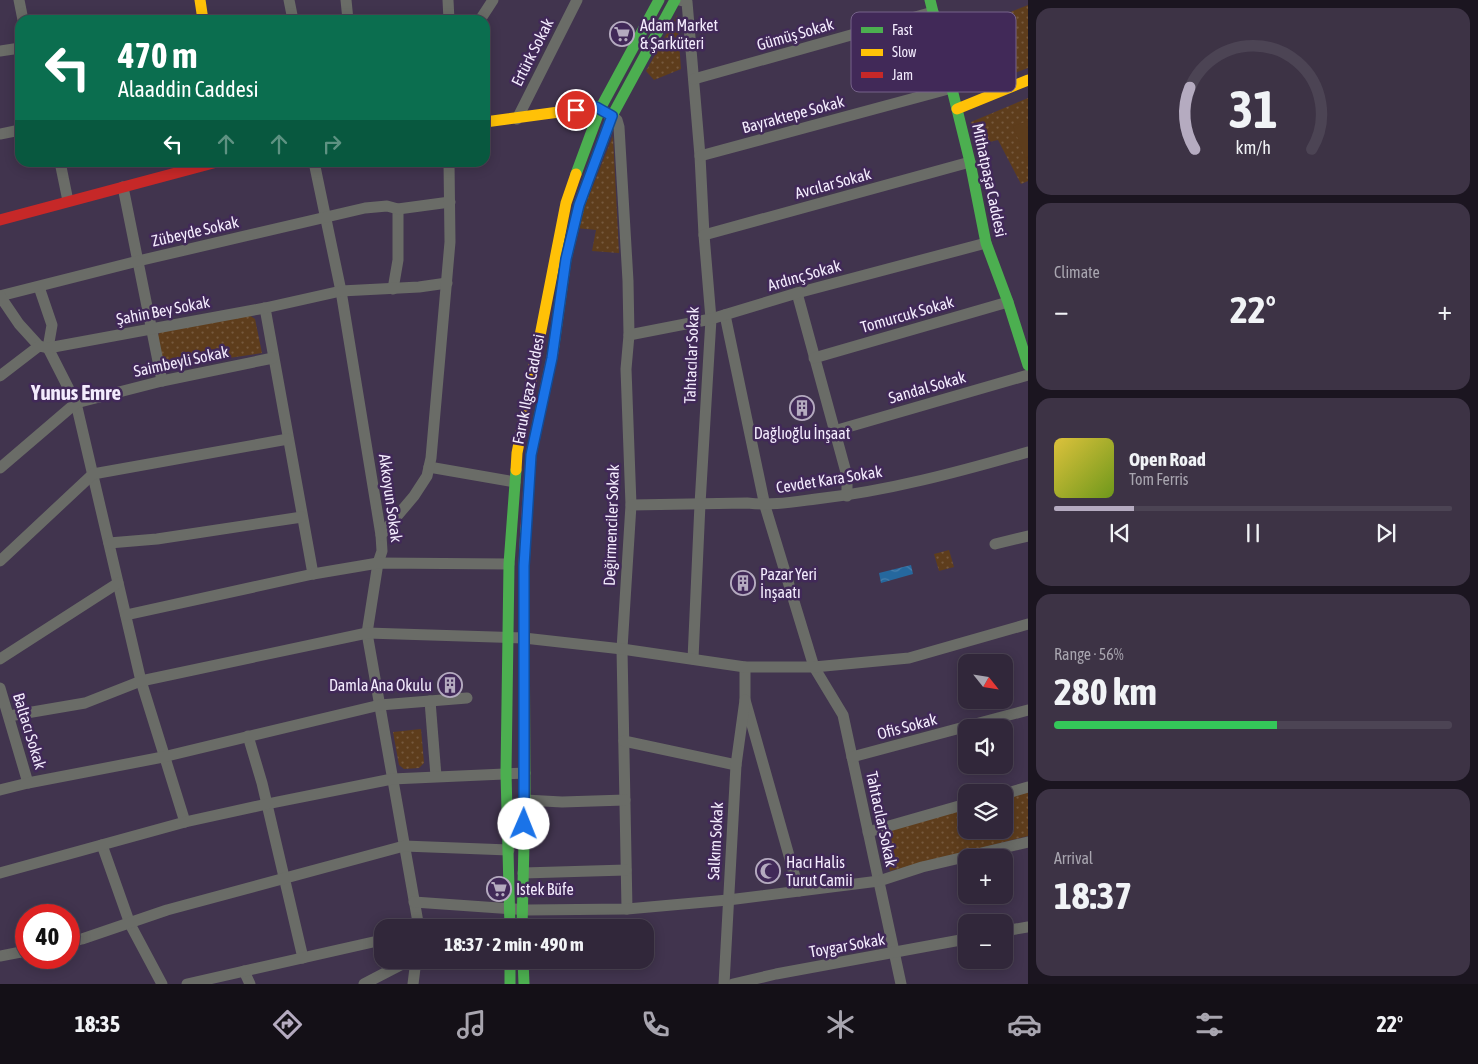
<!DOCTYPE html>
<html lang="en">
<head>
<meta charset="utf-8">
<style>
	body { margin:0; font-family:"Asap Condensed",sans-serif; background:#3d3345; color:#f1f3f6; height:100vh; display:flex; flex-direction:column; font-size:19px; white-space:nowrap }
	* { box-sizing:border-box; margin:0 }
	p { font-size:16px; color:#a8a5af }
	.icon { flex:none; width:28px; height:28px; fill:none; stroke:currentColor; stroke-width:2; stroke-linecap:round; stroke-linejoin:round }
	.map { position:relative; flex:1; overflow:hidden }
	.sheet { display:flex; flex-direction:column; gap:8px; padding:8px; background:#1b1520; width:450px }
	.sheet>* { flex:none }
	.banner { position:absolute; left:15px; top:15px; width:475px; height:152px; border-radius:15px; box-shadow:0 2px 12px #0003,0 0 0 1px #4c4454; background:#0b6e4f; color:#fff; overflow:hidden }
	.needle { width:32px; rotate:120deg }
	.tools { position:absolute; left:958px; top:654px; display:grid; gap:10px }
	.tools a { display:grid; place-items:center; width:55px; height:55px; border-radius:10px; background:#31273a; box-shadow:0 2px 12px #0003,0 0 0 1px #4c4454; font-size:25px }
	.speed { position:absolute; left:15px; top:904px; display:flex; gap:10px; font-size:25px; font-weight:700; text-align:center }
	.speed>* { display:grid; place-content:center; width:65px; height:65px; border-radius:50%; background:#31273a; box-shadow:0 2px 12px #0003,0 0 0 1px #4c4454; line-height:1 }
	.speed .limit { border:8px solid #d22; background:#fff; color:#111 }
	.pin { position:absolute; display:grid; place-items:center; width:42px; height:42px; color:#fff; margin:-21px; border:2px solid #fff; border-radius:50%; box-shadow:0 1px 5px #0007 }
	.me { position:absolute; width:55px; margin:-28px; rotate:1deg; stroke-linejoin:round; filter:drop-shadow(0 0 4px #0008) }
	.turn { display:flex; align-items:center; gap:18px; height:105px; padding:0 20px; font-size:22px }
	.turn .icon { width:65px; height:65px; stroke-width:2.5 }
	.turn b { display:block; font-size:35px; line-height:42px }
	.lanes { display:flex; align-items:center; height:48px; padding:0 20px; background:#0003; justify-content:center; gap:25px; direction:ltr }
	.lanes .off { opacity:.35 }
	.big { font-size:38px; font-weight:700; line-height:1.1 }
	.sheet .widget { flex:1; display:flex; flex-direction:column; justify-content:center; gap:8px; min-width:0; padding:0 18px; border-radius:15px; background:#3d3345 }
	.sheet .dial { align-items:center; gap:0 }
	.dial svg { height:130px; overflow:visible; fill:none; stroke:#4c4454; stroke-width:7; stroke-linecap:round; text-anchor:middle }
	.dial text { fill:#f1f3f6; stroke:none }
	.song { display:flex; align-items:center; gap:15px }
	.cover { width:60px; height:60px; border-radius:8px; background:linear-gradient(135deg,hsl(50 70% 55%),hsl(80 70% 35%)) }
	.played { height:5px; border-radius:2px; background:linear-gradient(90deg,#b5abc0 20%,#4c4454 20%) }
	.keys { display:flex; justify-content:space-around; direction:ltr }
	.heat { display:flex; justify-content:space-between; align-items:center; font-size:28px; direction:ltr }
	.charge { height:8px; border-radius:4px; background:linear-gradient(90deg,#34c759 56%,#4c4454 0) }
	.trip { position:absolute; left:374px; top:919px; width:280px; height:50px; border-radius:15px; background:#31273a; box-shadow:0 2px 12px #0003,0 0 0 1px #4c4454; font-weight:700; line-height:50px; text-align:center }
	.dock { display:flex; height:80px; justify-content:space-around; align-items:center; background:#141017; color:#a8a5af }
	.dock .icon { width:35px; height:35px }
	.dock .on { color:#b5abc0 }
	.dock b { font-size:22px; color:#f1f3f6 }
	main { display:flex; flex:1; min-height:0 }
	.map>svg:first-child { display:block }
</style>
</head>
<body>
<main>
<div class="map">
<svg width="1028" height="984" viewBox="0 0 1028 984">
	<defs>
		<pattern id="grass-dots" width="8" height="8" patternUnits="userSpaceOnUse" patternTransform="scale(1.25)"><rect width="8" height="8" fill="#5e3d1c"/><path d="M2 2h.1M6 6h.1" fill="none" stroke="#76593e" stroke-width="1.8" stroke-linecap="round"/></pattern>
		<pattern id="water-waves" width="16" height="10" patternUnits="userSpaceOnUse" patternTransform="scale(1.25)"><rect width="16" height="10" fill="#25689e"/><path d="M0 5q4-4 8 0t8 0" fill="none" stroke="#457eac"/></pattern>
	</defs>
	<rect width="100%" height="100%" fill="#41344e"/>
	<g fill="url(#grass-dots)">
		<path d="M1028,5V68L965,91L950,36Z"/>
		<path d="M677,15L681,69L654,80L646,71Z"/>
		<path d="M1028,98V181L1021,184L998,140L976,145L971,122Z"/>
		<path d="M613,136L619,253L592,251L596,230L576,228Z"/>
		<path d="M249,315L255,319L262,353L162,368L157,337L160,332Z"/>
		<path d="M949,550L954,567L939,571L934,554Z"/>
		<path d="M421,729L424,763L419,768L404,769L399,765L393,732Z"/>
		<path d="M1028,791V836L890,871L880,833L966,808V830H1004V798Z"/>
	</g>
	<path fill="#5e3d1c" d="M1028,121V165L1013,126Z"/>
	<path fill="url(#water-waves)" d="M911,565L913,574L881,583L879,573Z"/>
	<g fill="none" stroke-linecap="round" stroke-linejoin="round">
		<g stroke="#6a6c67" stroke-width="11">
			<path d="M19,0L23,20"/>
			<path d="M289,0L293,20"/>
			<path d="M346,0L348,20"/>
			<path d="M448,0L449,20"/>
			<path d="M679,0L687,2L700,156L704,235L711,319L700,504L693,659"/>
			<path d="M480,20L493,0"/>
			<path d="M0,51L20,48"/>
			<path d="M694,79L933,12"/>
			<path d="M612,116L617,120L619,127L628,281L629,335L626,369L631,505L622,649L627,909"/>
			<path d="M517,119L577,0"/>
			<path d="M0,134L20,130"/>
			<path d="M700,156L952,88"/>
			<path d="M60,162L68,201"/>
			<path d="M314,162L341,291L381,535L382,551L378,563L367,633L419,928"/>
			<path d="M123,187L162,381"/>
			<path d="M704,235L970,162"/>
			<path d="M39,287L52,325L48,348L76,403L141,681L185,822"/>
			<path d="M393,289L398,260V209"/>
			<path d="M797,293L847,476V496"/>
			<path d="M0,296L138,261L365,208L387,206L398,209L450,202"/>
			<path d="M0,296L19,324L39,346"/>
			<path d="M265,308L313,574"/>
			<path d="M725,315L765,506L814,667L843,715L901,984"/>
			<path d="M629,335L711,319L797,293L986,243"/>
			<path d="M814,358L1008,302"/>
			<path d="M0,376L39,346L48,348L265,308L341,291L419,287L447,283"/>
			<path d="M834,431L1028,375"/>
			<path d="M429,467L515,482"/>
			<path d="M0,468L76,403L162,381L273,358"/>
			<path d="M631,505L747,503C770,506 793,502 816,499C888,491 958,472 1028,452"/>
			<path d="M381,535L414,496L427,476L431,458L450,242L449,162"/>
			<path d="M109,543L157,539L302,517"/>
			<path d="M995,544L1028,536"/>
			<path d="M0,561L93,474L288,439"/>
			<path d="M126,615L313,574L378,563L509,564"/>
			<path d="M0,659L118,583"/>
			<path d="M745,667V700L799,891"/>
			<path d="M0,688L28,783"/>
			<path d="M430,701L436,776"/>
			<path d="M9,716L85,703L141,681L367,633L524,638L622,649L745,667H814L909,658L1028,624"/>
			<path d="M248,736L262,783L303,958"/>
			<path d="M624,741L736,765"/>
			<path d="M852,757L1028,710"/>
			<path d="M0,790L28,783L163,757L380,705L467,698"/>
			<path d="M1004,794L1028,787"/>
			<path d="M525,800L562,802L625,800"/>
			<path d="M868,832L966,804"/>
			<path d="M102,845L130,924L162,984"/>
			<path d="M0,873L185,822L267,804L392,779L525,773"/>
			<path d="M523,873L626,870"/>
			<path d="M414,902L528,910L627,909L728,900L879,881L922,867L1028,842"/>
			<path d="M1004,931L1028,927"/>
			<path d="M69,942L82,939L167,910L404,846L509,850"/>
			<path d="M0,956L26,951"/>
			<path d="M244,971L250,984"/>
			<path d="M187,984L382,940"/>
			<path d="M364,984L410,960"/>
			<path d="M413,984L416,960"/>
			<path d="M724,984L736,765L745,700"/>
			<path d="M733,984L776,974L966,939"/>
		</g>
		<g stroke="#4caf50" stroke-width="11">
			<path d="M930,0L970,162L986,243L1008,302L1028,365"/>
			<path d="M576,174L600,109L659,0"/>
			<path d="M553,352L566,259L579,205L612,116L675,0"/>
			<path d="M510,928L506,773L509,564L516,470"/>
			<path d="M522,928L525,800L524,566L526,526"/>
			<path d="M510,960V984"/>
			<path d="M523,960L524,984"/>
		</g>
		<g stroke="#ffc107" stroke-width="11">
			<path d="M200,0L203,20"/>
			<path d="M957,109L1028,80"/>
			<path d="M485,122L596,107L608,114"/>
			<path d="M516,470L517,453L566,203L576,174"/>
		</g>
		<g stroke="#c62828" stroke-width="11">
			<path d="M0,220L217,162"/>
			<path d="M526,526L531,455L553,352"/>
		</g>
	</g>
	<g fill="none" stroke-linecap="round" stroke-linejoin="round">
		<defs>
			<path id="route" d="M524,824V566L531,455L552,358L566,259L579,205L612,116L596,107L576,110"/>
		</defs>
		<use href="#route" stroke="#114b97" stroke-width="12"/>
		<use href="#route" stroke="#1a73e8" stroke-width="9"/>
	</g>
	<defs>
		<symbol id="supermarket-ring" viewBox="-11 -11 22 22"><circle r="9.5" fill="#412958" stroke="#b5abc0" stroke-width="1.5"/><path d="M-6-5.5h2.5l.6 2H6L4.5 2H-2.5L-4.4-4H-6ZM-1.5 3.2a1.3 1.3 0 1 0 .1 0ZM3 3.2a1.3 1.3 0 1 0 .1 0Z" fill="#b5abc0"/></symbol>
		<symbol id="building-ring" viewBox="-11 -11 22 22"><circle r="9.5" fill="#412958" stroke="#b5abc0" stroke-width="1.5"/><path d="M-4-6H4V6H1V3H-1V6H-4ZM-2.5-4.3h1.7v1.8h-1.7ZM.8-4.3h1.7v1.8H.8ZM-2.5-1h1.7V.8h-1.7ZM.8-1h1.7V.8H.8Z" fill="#b5abc0"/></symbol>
		<symbol id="mosque-ring" viewBox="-11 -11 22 22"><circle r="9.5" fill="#412958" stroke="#b5abc0" stroke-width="1.5"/><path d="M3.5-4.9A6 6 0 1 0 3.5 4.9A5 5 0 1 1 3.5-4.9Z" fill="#b5abc0"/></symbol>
	</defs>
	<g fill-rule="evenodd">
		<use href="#supermarket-ring" x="608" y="20" width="28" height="28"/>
		<use href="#building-ring" x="788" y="394" width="28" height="28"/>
		<use href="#building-ring" x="729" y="569" width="28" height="28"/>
		<use href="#building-ring" x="436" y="671" width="28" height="28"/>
		<use href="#mosque-ring" x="754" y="857" width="28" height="28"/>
		<use href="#supermarket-ring" x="485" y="875" width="28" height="28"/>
	</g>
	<g text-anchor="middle" stroke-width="5" stroke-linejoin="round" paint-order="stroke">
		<g font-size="16" fill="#f3ebfd" stroke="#412958" text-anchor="start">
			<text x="640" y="31">Adam Market<tspan x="640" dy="18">&amp; Şarküteri</tspan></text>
			<text x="802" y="439" text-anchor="middle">Dağlıoğlu İnşaat</text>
			<text x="760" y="580">Pazar Yeri<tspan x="760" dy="18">İnşaatı</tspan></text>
			<text x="432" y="691" text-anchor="end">Damla Ana Okulu</text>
			<text x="786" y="868">Hacı Halis<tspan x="786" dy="18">Turut Camii</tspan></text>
			<text x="516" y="895">Istek Büfe</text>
		</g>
		<g font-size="16" fill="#f3ebfd" stroke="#412958">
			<text transform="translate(795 34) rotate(-16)" y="6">Gümüş Sokak</text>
			<text transform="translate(532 52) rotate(-63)" y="6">Ertürk Sokak</text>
			<text transform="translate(793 114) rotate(-15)" y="6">Bayraktepe Sokak</text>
			<text transform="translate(990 180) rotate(78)" y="6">Mithatpaşa Caddesi</text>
			<text transform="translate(833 183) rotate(-15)" y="6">Avcılar Sokak</text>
			<text transform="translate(195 231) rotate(-13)" y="6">Zübeyde Sokak</text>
			<text transform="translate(804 275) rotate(-16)" y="6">Ardınç Sokak</text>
			<text transform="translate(163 310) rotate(-11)" y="6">Şahin Bey Sokak</text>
			<text transform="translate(907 314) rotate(-16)" y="6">Tomurcuk Sokak</text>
			<text transform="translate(691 355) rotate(-88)" y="6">Tahtacılar Sokak</text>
			<text transform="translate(181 361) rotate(-12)" y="6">Saimbeyli Sokak</text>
			<text transform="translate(927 387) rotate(-16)" y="6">Sandal Sokak</text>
			<text transform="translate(528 389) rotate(-79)" y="6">Faruk Ilgaz Caddesi</text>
			<text transform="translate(829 479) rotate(-9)" y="6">Cevdet Kara Sokak</text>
			<text transform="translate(391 498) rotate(82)" y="6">Akkoyun Sokak</text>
			<text transform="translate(611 525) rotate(-88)" y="6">Değirmenciler Sokak</text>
			<text transform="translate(907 726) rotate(-15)" y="6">Ofis Sokak</text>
			<text transform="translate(30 731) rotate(73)" y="6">Baltacı Sokak</text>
			<text transform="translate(882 819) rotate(78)" y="6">Tahtacılar Sokak</text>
			<text transform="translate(715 841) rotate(-87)" y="6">Salkım Sokak</text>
			<text transform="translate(847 945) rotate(-10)" y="6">Toygar Sokak</text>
		</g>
		<g font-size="21" font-weight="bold" fill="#f3ebfd" stroke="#412958">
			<text x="76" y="400">Yunus Emre</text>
		</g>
	</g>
	<rect x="851" y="12" width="165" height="80" rx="8" fill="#412958" stroke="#76638a" stroke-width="1"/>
	<rect x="861" y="27" width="22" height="6" fill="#4caf50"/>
	<rect x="861" y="49" width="22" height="7" fill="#ffc107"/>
	<rect x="861" y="72" width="22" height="6" fill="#c62828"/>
	<g font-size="14" fill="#f3ebfd">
		<text x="892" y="35">Fast</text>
		<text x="892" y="57">Slow</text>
		<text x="892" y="80">Jam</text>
	</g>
</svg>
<div class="tools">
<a><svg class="needle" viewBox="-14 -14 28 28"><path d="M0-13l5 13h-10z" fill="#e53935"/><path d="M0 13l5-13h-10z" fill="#a8a5af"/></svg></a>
<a><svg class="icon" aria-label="sound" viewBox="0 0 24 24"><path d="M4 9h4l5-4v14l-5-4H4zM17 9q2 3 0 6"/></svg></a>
<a><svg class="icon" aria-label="layers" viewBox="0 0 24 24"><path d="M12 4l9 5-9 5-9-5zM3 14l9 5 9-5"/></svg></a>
<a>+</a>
<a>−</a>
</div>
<div class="speed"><div class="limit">40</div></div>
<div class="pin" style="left:576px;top:110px;background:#d93025"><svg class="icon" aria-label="arrive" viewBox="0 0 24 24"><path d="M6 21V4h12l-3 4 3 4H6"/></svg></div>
<svg class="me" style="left:524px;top:824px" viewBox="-20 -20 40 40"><circle r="19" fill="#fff"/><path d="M0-13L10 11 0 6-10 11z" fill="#1a73e8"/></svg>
<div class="trip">18:37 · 2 min · 490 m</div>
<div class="banner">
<div class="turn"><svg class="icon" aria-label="left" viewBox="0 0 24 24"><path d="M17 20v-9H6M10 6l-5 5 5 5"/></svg><div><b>470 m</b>Alaaddin Caddesi</div></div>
<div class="lanes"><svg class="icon" aria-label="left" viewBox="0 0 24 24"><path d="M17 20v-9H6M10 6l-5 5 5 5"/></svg><svg class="icon off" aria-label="ahead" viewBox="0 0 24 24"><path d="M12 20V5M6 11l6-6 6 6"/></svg><svg class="icon off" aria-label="ahead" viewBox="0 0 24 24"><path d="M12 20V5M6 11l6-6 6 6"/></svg><svg class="icon off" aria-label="right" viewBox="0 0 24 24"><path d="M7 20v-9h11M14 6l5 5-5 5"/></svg></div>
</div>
</div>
<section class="sheet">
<div class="widget dial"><svg viewBox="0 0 100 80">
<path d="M14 69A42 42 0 1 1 86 69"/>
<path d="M14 69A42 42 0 0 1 11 31" stroke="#b5abc0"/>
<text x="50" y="56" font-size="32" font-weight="700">31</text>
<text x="50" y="72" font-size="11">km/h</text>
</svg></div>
<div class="widget"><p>Climate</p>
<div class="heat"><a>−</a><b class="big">22°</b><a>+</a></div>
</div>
<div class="widget">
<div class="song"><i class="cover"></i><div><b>Open Road</b><p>Tom Ferris</p></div></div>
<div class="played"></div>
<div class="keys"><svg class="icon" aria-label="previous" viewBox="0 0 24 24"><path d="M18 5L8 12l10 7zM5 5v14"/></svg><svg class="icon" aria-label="pause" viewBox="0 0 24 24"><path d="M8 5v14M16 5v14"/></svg><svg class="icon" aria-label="next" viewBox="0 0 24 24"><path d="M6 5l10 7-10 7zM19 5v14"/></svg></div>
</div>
<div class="widget"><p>Range · 56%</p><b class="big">280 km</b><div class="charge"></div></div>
<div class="widget"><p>Arrival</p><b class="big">18:37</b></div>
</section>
</main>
<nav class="dock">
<b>18:35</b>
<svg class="icon on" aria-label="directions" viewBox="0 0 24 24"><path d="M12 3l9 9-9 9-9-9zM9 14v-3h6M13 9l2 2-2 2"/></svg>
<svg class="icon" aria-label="music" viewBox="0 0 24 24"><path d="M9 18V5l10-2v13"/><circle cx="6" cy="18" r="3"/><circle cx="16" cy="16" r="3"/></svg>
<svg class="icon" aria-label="phone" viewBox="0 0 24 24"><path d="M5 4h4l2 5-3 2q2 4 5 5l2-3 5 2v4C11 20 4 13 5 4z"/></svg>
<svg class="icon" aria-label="climate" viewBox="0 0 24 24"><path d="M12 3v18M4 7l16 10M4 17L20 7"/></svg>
<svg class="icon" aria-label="car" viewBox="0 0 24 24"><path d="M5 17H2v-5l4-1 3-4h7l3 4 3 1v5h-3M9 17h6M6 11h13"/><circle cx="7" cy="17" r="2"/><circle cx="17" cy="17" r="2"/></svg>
<svg class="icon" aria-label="filters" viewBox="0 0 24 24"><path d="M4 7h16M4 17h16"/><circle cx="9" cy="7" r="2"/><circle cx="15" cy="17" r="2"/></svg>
<b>22°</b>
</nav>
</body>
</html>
